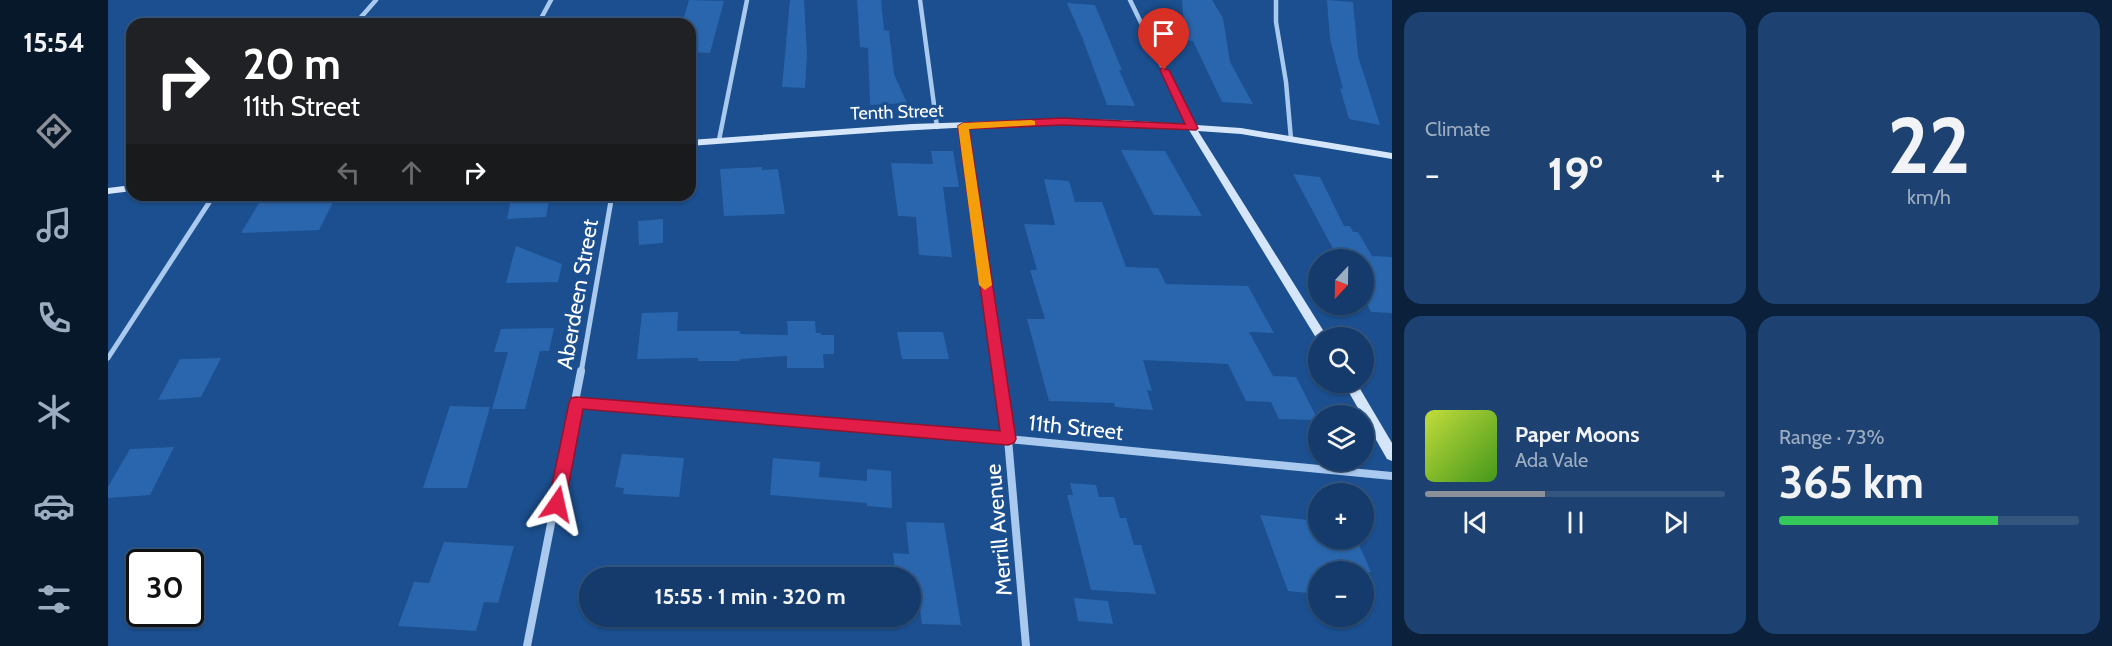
<!DOCTYPE html>
<html lang="en">
<head>
<meta charset="utf-8">
<style>
	body { margin:0; font-family:Cabin,sans-serif; background:#1d4271; color:#f1f3f6; height:100vh; display:flex; flex-direction:column; font-size:22px; white-space:nowrap }
	* { box-sizing:border-box; margin:0 }
	p { font-size:20px; color:#9dadc1 }
	.icon { flex:none; width:33px; height:33px; fill:none; stroke:currentColor; stroke-width:2; stroke-linecap:round; stroke-linejoin:round }
	.map { position:relative; flex:1; overflow:hidden }
	.drawer { display:flex; flex-direction:column; gap:12px; padding:12px; background:#0b203b; width:720px }
	.drawer>* { flex:none }
	.banner { position:absolute; left:18px; top:18px; width:570px; height:183px; border-radius:18px; box-shadow:0 2px 4px #0004,0 0 0 2px #33557e; background:#202124; color:#fff; overflow:hidden }
	.needle { width:39px; rotate:202deg }
	.controls { position:absolute; left:1200px; top:249px; display:grid; gap:12px }
	.controls a { display:grid; place-items:center; width:66px; height:66px; border-radius:50%; background:#143b6b; box-shadow:0 2px 4px #0004,0 0 0 2px #33557e; font-size:30px }
	.speed { position:absolute; left:18px; top:549px; display:flex; gap:12px; font-size:30px; font-weight:700; text-align:center }
	.speed>* { display:grid; place-content:center; width:78px; height:78px; border-radius:50%; background:#143b6b; box-shadow:0 2px 4px #0004,0 0 0 2px #33557e; line-height:1 }
	.speed .limit { border:3px solid #111; border-radius:9px; background:#fff; color:#111 }
	.pin { position:absolute; display:grid; place-items:center; width:51px; height:51px; color:#fff; margin:-62px -26px; border-radius:50% 50% 50% 0; rotate:-45deg; box-shadow:0 0 6px #0007 }
	.pin .icon { rotate:45deg }
	.me { position:absolute; width:66px; margin:-33px; rotate:11deg; stroke-linejoin:round; filter:drop-shadow(0 0 4px #0008) }
	.turn { display:flex; align-items:center; gap:21px; height:126px; padding:0 18px; font-size:27px }
	.turn .icon { width:78px; height:78px; stroke-width:2.5 }
	.turn b { display:block; font-size:42px; line-height:51px }
	.lanes { display:flex; align-items:center; height:57px; padding:0 18px; background:#0003; justify-content:center; gap:30px; direction:ltr }
	.lanes .off { opacity:.35 }
	.big { font-size:45px; font-weight:700; line-height:1.1 }
	.drawer .widget { flex:1; display:flex; flex-direction:column; justify-content:center; gap:9px; min-width:0; padding:0 21px; border-radius:18px; background:#1d4271 }
	.drawer .dial { align-items:center; gap:0 }
	.dial b { font-size:78px; line-height:1 }
	.song { display:flex; align-items:center; gap:18px }
	.cover { width:72px; height:72px; border-radius:9px; background:linear-gradient(135deg,hsl(70 70% 55%),hsl(100 70% 35%)) }
	.played { height:6px; border-radius:3px; background:linear-gradient(90deg,#8c9099 40%,#33557e 40%) }
	.keys { display:flex; justify-content:space-around; direction:ltr }
	.heat { display:flex; justify-content:space-between; align-items:center; font-size:33px; direction:ltr }
	.charge { height:9px; border-radius:4px; background:linear-gradient(90deg,#34c759 73%,#33557e 0) }
	.drawer .tiles { flex:1; display:grid; gap:12px; grid-template-columns:repeat(2,1fr) }
	.trip { position:absolute; left:471px; top:567px; width:342px; height:60px; border-radius:30px; background:#143b6b; box-shadow:0 2px 4px #0004,0 0 0 2px #33557e; font-weight:700; line-height:60px; text-align:center }
	main { display:flex; flex:1; min-height:0 }
	.tabs { display:flex; flex-direction:column; width:108px; justify-content:space-around; align-items:center; background:#08182b; color:#9dadc1 }
	.tabs .icon { width:42px; height:42px }
	.tabs .active { color:#8c9099 }
	.tabs b { font-size:27px; color:#f1f3f6 }
	.map>svg:first-child { display:block }
</style>
</head>
<body>
<main>
<nav class="tabs">
<b>15:54</b>
<svg class="icon active" aria-label="directions" viewBox="0 0 24 24"><path d="M12 3l9 9-9 9-9-9zM9 14v-3h6M13 9l2 2-2 2"/></svg>
<svg class="icon" aria-label="music" viewBox="0 0 24 24"><path d="M9 18V5l10-2v13"/><circle cx="6" cy="18" r="3"/><circle cx="16" cy="16" r="3"/></svg>
<svg class="icon" aria-label="phone" viewBox="0 0 24 24"><path d="M5 4h4l2 5-3 2q2 4 5 5l2-3 5 2v4C11 20 4 13 5 4z"/></svg>
<svg class="icon" aria-label="climate" viewBox="0 0 24 24"><path d="M12 3v18M4 7l16 10M4 17L20 7"/></svg>
<svg class="icon" aria-label="car" viewBox="0 0 24 24"><path d="M5 17H2v-5l4-1 3-4h7l3 4 3 1v5h-3M9 17h6M6 11h13"/><circle cx="7" cy="17" r="2"/><circle cx="17" cy="17" r="2"/></svg>
<svg class="icon" aria-label="filters" viewBox="0 0 24 24"><path d="M4 7h16M4 17h16"/><circle cx="9" cy="7" r="2"/><circle cx="15" cy="17" r="2"/></svg>
</nav>
<div class="map">
<svg width="1284" height="646" viewBox="0 0 1284 646">
	<rect width="100%" height="100%" fill="#1b4f8f"/>
	<g fill="#2a66ad">
		<path d="M581,0L616,1L602,53L582,52V24H574Z"/>
		<path d="M682,0H696L699,55L697,88L674,87Z"/>
		<path d="M749,0H773L776,30L781,31L786,74L799,103L762,105L760,48L752,47Z"/>
		<path d="M1074,0H1104L1115,18L1122,62L1145,104L1114,102L1085,41L1077,40Z"/>
		<path d="M1219,0L1245,2L1250,56L1272,125L1241,119L1232,88L1235,89L1222,39Z"/>
		<path d="M959,3L987,5L1014,70H1011L1027,106L999,105L974,37Z"/>
		<path d="M1013,150L1057,151L1094,216L1046,215Z"/>
		<path d="M823,151H845L851,187H835L844,257L811,255L808,217L790,216L783,163L825,164Z"/>
		<path d="M654,167V170L670,169L677,214L616,216L612,169Z"/>
		<path d="M1185,174L1212,177L1236,226H1242L1245,232H1250L1264,256L1284,257V313L1263,312L1256,298V257L1237,255L1230,258Z"/>
		<path d="M936,179L961,181L967,202H994L1018,267L1050,268L1058,284L1140,286L1166,333L1141,332L1165,376L1188,377L1210,420L1171,419L1163,402L1138,401L1120,364L1035,360L1044,391L1039,390L1045,410L1007,407L1006,403L941,401L919,319H937L922,270H929L916,224L947,225Z"/>
		<path d="M404,195H442L438,217L399,219Z"/>
		<path d="M225,202L211,230L133,233L151,203Z"/>
		<path d="M555,219V243L531,245L530,221Z"/>
		<path d="M408,246L454,264L450,282L398,283Z"/>
		<path d="M570,312L569,331H632V334L680,335L679,321H707L708,333H713V335H726V354H715L716,368H679V356L632,359V361H590V358L529,359L534,313Z"/>
		<path d="M446,328L441,351H432L417,409H384L400,352H386L393,329Z"/>
		<path d="M789,332H835L841,359H794Z"/>
		<path d="M113,358L93,397L50,400L72,359Z"/>
		<path d="M342,406L382,407L359,488H315Z"/>
		<path d="M66,447L42,495L0,498V487L22,449Z"/>
		<path d="M514,454L576,458L571,497L515,494L516,488L507,487Z"/>
		<path d="M665,458L712,462L711,477L759,481V469L783,471L784,508L759,506V503L662,495Z"/>
		<path d="M962,483L988,485L991,497H1006L1012,518H1018L1026,545H1033L1048,594L983,590L959,495H965Z"/>
		<path d="M1152,515L1210,521V538H1248L1263,572H1210V594L1180,591Z"/>
		<path d="M798,522L836,523L853,625L814,624L808,576H788L785,553L801,554Z"/>
		<path d="M336,542L406,546L390,603L376,602L368,631L290,626L306,582L321,583Z"/>
		<path d="M966,598L1000,601L1005,624L970,621Z"/>
	</g>
	<g fill="none" stroke-linecap="round" stroke-linejoin="round">
		<g stroke="#a9c9ee" stroke-width="4.5">
			<path d="M812,0L829,127"/>
			<path d="M1022,0L1084,128"/>
			<path d="M1168,0V22L1178,82L1183,139"/>
			<path d="M247,24L268,0"/>
			<path d="M430,24L443,0"/>
			<path d="M855,126L860,163"/>
			<path d="M611,140L639,0"/>
		</g>
		<g stroke="#a9c9ee" stroke-width="5">
			<path d="M860,161L891,373"/>
			<path d="M0,358L106,195"/>
			<path d="M473,373L504,195"/>
		</g>
		<g stroke="#a9c9ee" stroke-width="8">
			<path d="M890,371L900,439L918,646"/>
			<path d="M468,403L900,439L1284,476"/>
			<path d="M419,646L473,371"/>
		</g>
		<g fill="#d6e6fa" fill-rule="evenodd">
			<path d="M954,119L1013,120L1133,128L1284,153V159L1133,134L1090,131L1220,338H1210V341L1081,130C1038,127 996,124 954,125C830,126 706,137 582,146V140L804,124Z"/>
			<path d="M24,185V191L0,194V188Z"/>
			<path d="M1235,382H1248L1284,443V461L1279,459Z"/>
		</g>
	</g>
	<path fill="#e11d48" stroke="#92132f" stroke-width="1.5" d="M1053,68L1061,70L1090,128L1088,130L954,125L861,129L908,439L906,443L900,445L475,409L457,504L454,509L449,512L443,509L440,504L461,403L463,398L468,397L892,431L850,126L855,123L954,118L1077,124L1052,70Z"/>
	<path fill="#f59e0b" d="M923,120L927,121V125L861,129L884,285L877,290L871,285L850,126L855,123Z"/>
	<g text-anchor="middle" stroke-width="6" stroke-linejoin="round" paint-order="stroke">
		<g font-size="18" fill="#fff" stroke="#1b4f8f">
			<text transform="translate(789 112) rotate(-2)" y="6">Tenth Street</text>
		</g>
		<g font-size="22" fill="#fff" stroke="#1b4f8f">
			<text transform="translate(469 294) rotate(-80)" y="8">Aberdeen Street</text>
			<text transform="translate(968 427) rotate(6)" y="8">11th Street</text>
			<text transform="translate(890 530) rotate(-95)" y="8">Merrill Avenue</text>
		</g>
	</g>
</svg>
<div class="controls">
<a><svg class="needle" viewBox="-14 -14 28 28"><path d="M0-13l5 13h-10z" fill="#e53935"/><path d="M0 13l5-13h-10z" fill="#9dadc1"/></svg></a>
<a><svg class="icon" aria-label="search" viewBox="0 0 24 24"><circle cx="10" cy="10" r="6"/><path d="M15 15l6 6"/></svg></a>
<a><svg class="icon" aria-label="layers" viewBox="0 0 24 24"><path d="M12 4l9 5-9 5-9-5zM3 14l9 5 9-5"/></svg></a>
<a>+</a>
<a>−</a>
</div>
<div class="speed"><div class="limit">30</div></div>
<div class="pin" style="left:1056px;top:70px;background:#d93025"><svg class="icon" aria-label="arrive" viewBox="0 0 24 24"><path d="M6 21V4h12l-3 4 3 4H6"/></svg></div>
<svg class="me" style="left:449px;top:504px" viewBox="-20 -20 40 40"><path d="M0-17L14 15 0 8-14 15z" fill="#e11d48" stroke="#fff" stroke-width="4"/></svg>
<div class="trip">15:55 · 1 min · 320 m</div>
<div class="banner">
<div class="turn"><svg class="icon" aria-label="right" viewBox="0 0 24 24"><path d="M7 20v-9h11M14 6l5 5-5 5"/></svg><div><b>20 m</b>11th Street</div></div>
<div class="lanes"><svg class="icon off" aria-label="left" viewBox="0 0 24 24"><path d="M17 20v-9H6M10 6l-5 5 5 5"/></svg><svg class="icon off" aria-label="ahead" viewBox="0 0 24 24"><path d="M12 20V5M6 11l6-6 6 6"/></svg><svg class="icon" aria-label="right" viewBox="0 0 24 24"><path d="M7 20v-9h11M14 6l5 5-5 5"/></svg></div>
</div>
</div>
<section class="drawer">
<div class="tiles">
<div class="widget"><p>Climate</p>
<div class="heat"><a>−</a><b class="big">19°</b><a>+</a></div>
</div>
<div class="widget dial"><b>22</b><p>km/h</p></div>
<div class="widget">
<div class="song"><i class="cover"></i><div><b>Paper Moons</b><p>Ada Vale</p></div></div>
<div class="played"></div>
<div class="keys"><svg class="icon" aria-label="previous" viewBox="0 0 24 24"><path d="M18 5L8 12l10 7zM5 5v14"/></svg><svg class="icon" aria-label="pause" viewBox="0 0 24 24"><path d="M8 5v14M16 5v14"/></svg><svg class="icon" aria-label="next" viewBox="0 0 24 24"><path d="M6 5l10 7-10 7zM19 5v14"/></svg></div>
</div>
<div class="widget"><p>Range · 73%</p><b class="big">365 km</b><div class="charge"></div></div>
</div>
</section>
</main>
</body>
</html>
